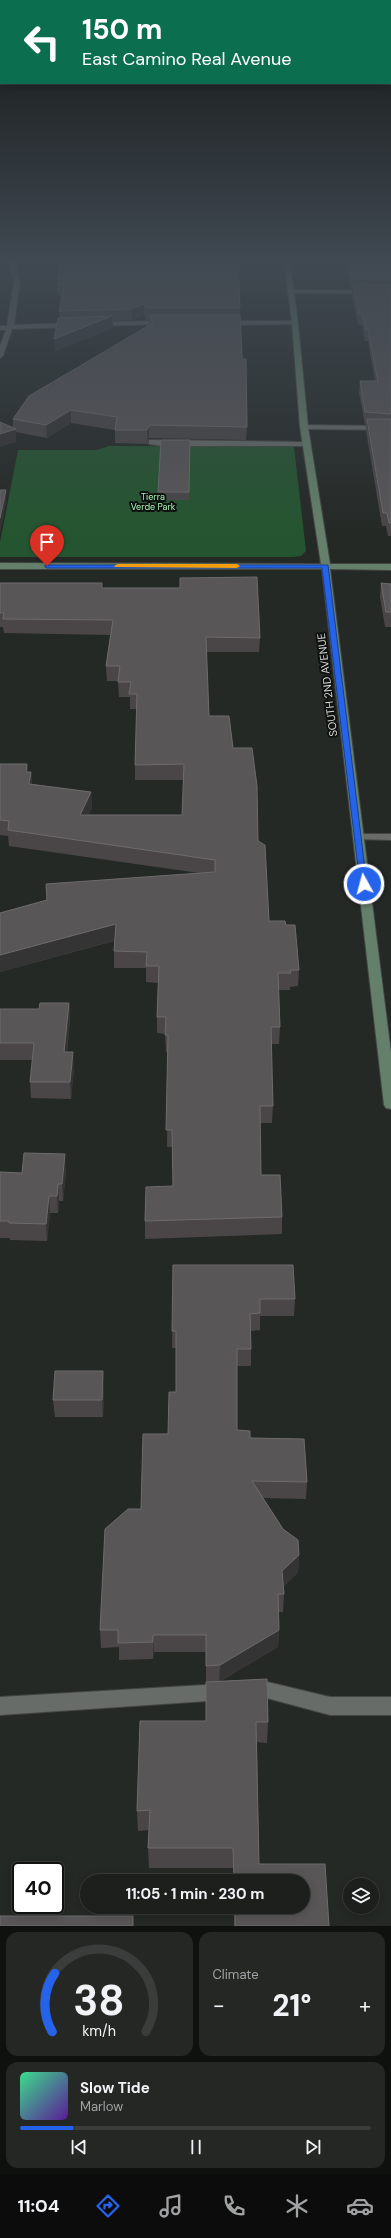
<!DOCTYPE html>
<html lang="en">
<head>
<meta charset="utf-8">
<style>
	body { margin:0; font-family:"DM Sans",sans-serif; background:#252725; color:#f1f3f6; height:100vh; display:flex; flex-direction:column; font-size:15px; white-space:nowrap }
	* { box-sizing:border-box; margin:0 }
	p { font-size:13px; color:#a0a2a3 }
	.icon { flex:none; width:22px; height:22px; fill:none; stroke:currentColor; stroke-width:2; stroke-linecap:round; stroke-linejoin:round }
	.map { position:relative; height:1926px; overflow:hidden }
	.drawer { display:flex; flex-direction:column; gap:6px; padding:6px; background:#0f110f; flex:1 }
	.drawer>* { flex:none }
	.banner { position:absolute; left:0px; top:0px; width:391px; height:84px; box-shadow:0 2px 10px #0003,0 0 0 1px #3a3d3b; background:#0b6e4f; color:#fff; overflow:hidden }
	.buttons { position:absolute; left:343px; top:1878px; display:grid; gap:8px }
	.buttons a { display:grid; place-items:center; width:36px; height:36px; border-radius:50%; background:#1c1f1c; box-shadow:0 2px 10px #0003,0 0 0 1px #3a3d3b; font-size:20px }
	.speed { position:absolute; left:12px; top:1862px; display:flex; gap:8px; font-size:20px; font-weight:700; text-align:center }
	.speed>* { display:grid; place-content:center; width:52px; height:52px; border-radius:50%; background:#1c1f1c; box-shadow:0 2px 10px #0003,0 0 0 1px #3a3d3b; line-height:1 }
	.speed .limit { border:2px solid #111; border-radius:6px; background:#fff; color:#111 }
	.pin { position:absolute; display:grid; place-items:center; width:34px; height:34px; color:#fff; margin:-41px -17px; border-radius:50% 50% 50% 0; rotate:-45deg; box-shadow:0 0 4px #0007 }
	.pin .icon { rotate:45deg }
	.me { position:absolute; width:44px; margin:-22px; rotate:353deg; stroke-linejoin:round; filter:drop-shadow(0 0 3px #0008) }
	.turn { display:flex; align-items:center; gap:14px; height:84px; padding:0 16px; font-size:18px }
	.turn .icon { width:52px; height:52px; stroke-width:2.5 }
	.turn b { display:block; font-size:28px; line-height:34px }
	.big { font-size:30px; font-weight:700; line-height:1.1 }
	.drawer .tile { flex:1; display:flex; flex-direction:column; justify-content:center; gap:6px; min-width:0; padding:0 14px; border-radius:12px; background:#252725 }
	.drawer .dial { align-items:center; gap:0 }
	.dial svg { height:104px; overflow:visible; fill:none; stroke:#3a3d3b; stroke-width:7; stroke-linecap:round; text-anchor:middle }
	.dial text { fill:#f1f3f6; stroke:none }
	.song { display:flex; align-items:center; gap:12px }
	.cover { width:48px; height:48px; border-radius:6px; background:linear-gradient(135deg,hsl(150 70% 55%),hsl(270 70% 35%)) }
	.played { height:4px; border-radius:2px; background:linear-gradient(90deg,#2563eb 15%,#3a3d3b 15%) }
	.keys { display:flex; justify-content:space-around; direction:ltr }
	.heat { display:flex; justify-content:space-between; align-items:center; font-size:22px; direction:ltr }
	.drawer .tiles { flex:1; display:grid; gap:6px; grid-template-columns:1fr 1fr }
	.tile:last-child { grid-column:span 2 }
	.trip { position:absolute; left:80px; top:1874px; width:230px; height:40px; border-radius:20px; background:#1c1f1c; box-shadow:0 2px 10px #0003,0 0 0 1px #3a3d3b; font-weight:700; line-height:40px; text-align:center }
	.dock { display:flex; height:64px; justify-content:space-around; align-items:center; background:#0b0c0b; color:#a0a2a3 }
	.dock .icon { width:28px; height:28px }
	.dock .selected { color:#2563eb }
	.dock b { font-size:18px; color:#f1f3f6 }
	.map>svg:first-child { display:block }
</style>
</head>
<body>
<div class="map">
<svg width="391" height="1926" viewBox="0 0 391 1926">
	<rect width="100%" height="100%" fill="#252926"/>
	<path fill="#255530" d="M109,446L294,447L306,551L301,556L292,557H0V542L18,450H97Z"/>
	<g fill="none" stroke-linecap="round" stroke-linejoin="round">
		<defs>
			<g id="lane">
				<path d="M149,440L306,442L310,444L306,446H163L149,444Z"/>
				<path d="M263,1681L330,1697H391V1715H330L263,1697L252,1698L246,1696L243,1690L246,1684Z"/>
				<path d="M222,1684L228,1686L231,1692L228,1698L222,1700L0,1715V1697Z"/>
			</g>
			<g id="street">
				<path d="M9,262H15L20,281L14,325L72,323L75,325L72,327L12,329L3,356L0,358V346L6,330H0V326H7L14,281Z"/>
				<path d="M290,290H391V294L288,293V291Z"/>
				<path d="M166,321L168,322V324L96,326L93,324L96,322Z"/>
				<path d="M295,321L298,323L297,324L226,325L223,323L226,321Z"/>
				<path d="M301,425L391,426V430L304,429H301Z"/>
				<path d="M358,834H391V840L354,839L353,837L354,835Z"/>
			</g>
			<path id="secondary" d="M284,262H290L298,323L308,427L330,564H391V570L330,569L391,1053V1109L386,1108L384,1105L322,569H0V563L321,564L300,427L292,323Z"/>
		</defs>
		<use href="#lane" stroke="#434644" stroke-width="2"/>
		<use href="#street" stroke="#434644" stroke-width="2"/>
		<use href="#secondary" stroke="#434644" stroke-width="2"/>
		<use href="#lane" fill="#686c68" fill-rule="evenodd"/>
		<use href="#street" fill="#686c68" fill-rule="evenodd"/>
		<use href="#secondary" fill="#65806a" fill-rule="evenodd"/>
	</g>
	<g fill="#4a4648">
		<path d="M57,262H238L240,315L247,427L246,440L149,438L148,444L115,443V430L71,423L47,438L16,432V442L13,428V419L149,325V320H146L144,315L132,320L112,321L113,328L55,351L60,318L59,311L62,296H59L58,291H57V280L59,265H57Z"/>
		<path d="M345,262H391V536H388L386,526H382L366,431V424H365L359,393L360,381H375L368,341H365L362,325H358L352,295V289L351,288Z"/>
		<path d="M190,440L189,500H158V492Z"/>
		<path d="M0,583L103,588L260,638L259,652H206L209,716L233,748L258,841L269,921L286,925L299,970L298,986L290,987V990H279L280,1027L279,1044H271L273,1106L272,1123H260L261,1175L282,1217V1234L145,1239V1221L173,1186L172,1147H167L168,1052H166L165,1034L157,1033V1017L158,983L146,982V968H114V941L0,972V913L47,900L46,884L199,873L9,846L8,836L0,835V764H27L28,772H31L32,784L91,792L92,808L88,815H182L184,780H135V765L137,709H130V697H119L118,681H107L106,666L110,635L4,633L3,627H0Z"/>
		<path d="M381,583L391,584V627H385L380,597Z"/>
		<path d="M69,1003L70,1019L67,1052L74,1069L71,1099L31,1098L30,1082L33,1060H0V1009H39Z"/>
		<path d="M66,1171L63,1201H59L58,1213H50L47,1241L10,1240V1238H0V1172L22,1173Z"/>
		<path d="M173,1265H293L295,1299L294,1316H260V1330L250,1331L251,1349V1366H237V1430L250,1431V1438L304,1439L307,1482L306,1499L263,1498L283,1529L298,1540L299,1555L298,1572L283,1587L284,1594L283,1612H279V1630L278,1647L221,1681L267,1679L268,1722L267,1743L257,1742L259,1864H325L329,1926H234V1907H303V1881H233V1868H149L148,1848L149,1830L138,1831L137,1811L140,1721H206V1652H154L153,1659L119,1660V1647L101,1648L100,1630L105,1529L128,1509H141L143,1434H168L169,1392H176V1348H172Z"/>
		<path d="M104,1388L103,1417H55L53,1400Z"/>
	</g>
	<g fill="#353434">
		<path d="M144,304V315L132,320V309Z"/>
		<path d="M112,316L113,328L55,351L54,339Z"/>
		<path d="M71,410V423L47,438L46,425Z"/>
		<path d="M149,425V438L148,444L147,430Z"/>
		<path d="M16,429V442L0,447V434Z"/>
		<path d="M6,490V503L0,534V518Z"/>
		<path d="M27,764L28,780L26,772Z"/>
		<path d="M31,772L32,788L29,784Z"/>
		<path d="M91,792L92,808L80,830V815Z"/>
		<path d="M116,924V940L0,972V955Z"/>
		<path d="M69,1003L70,1019L65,1069L64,1052Z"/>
		<path d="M73,1052L74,1069L71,1099L70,1082Z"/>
		<path d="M65,1154L66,1171L63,1201L62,1184Z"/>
		<path d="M58,1184L59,1201L58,1213L57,1196Z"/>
		<path d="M49,1196L50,1213L47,1241L46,1224Z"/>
		<path d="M103,1371L104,1388L103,1417L102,1400Z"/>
		<path d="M299,1555L298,1572L282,1588V1571Z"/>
		<path d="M279,1630L278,1647L219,1682L220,1665Z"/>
		<path d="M153,1635L154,1652L153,1659Z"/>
	</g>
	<g fill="#595658" stroke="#6d6b6c">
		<path d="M60,262H238L240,308H146L144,304L132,309L59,311L64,285H58L59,280H57Z"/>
		<path d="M348,262H391V279L351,278Z"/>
		<path d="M353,284L391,285V414L365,412L360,381H378L368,330H366L362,314H359Z"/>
		<path d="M149,315H240L242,359H246L247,427L149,425L147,430H115L117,417L71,410L46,425L13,419L29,396L153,323Z"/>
		<path d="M112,316L54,339L58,318Z"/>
		<path d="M367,419H391V523H389L387,513H383Z"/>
		<path d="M0,422L16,429L0,434Z"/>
		<path d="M161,440H190L189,492H158Z"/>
		<path d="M0,490H6L0,518Z"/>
		<path d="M257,577L260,638L206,637L209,716H229L233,748H252L257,786L258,841L265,845L269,921H285L286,925H295L299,970H290L291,973H278L280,1027H271L273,1106H260L261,1175H280L282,1217L145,1221L146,1187L173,1186L172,1130H166L168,1035H165L166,1017H157L159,966H146L147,952L114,951L116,924L0,955V913L47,900L46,884L215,872V860L8,830L9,821L0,820V764H27L26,772H31L29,784L91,792L80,815H182L184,764L135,765L137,694H129L131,682H118L120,666H106L113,620L3,619L4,613H0V583H102V588H180V578Z"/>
		<path d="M381,583L391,584V612H386Z"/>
		<path d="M40,1003H69L64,1052H73L70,1082H30L34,1043H0V1009H39Z"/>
		<path d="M24,1153L65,1154L62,1184H58L57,1196H49L46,1224L9,1223V1221H0V1172L22,1173Z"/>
		<path d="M173,1265H293L295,1299H260V1313L250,1314L251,1349H237V1430L250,1431V1438L304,1439L307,1482L252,1481L283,1529L298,1540L299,1555L282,1571L284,1594H278L279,1630L220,1665L206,1666V1635H153V1642L118,1643V1630H100L105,1529L128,1509H141L143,1434H168L169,1392H176V1331H172Z"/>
		<path d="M55,1371H103L102,1400H53Z"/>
		<path d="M267,1679L268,1722H256L259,1864H325L329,1926H235V1907H303V1881H234L233,1848H148L150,1810L137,1811L140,1721H206V1682Z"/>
		<rect x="0" y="1916" width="133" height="10"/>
	</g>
	<linearGradient id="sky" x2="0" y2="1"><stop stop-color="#141715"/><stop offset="0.49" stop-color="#404952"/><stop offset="1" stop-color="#404952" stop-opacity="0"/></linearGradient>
	<rect width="391" height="532" fill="url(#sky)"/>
	<path fill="#2563eb" stroke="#184099" d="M45,565H328L367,886L360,884L322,568H47L45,567Z"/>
	<path fill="#f59e0b" d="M118,564H237L240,566L237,568L115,567L114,566Z"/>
	<g text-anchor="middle" stroke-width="4" stroke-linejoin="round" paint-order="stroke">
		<g font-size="9" fill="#abf5b7" stroke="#0f1110">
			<text x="153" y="500">Tierra<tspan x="153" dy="10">Verde Park</tspan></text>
		</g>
		<g font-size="11" fill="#d9dcda" stroke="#0f1110">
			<text transform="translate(327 685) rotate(-97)" y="4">SOUTH 2ND AVENUE</text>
		</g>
	</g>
</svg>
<div class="buttons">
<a><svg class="icon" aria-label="layers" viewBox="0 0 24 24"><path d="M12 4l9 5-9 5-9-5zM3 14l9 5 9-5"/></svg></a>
</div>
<div class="speed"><div class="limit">40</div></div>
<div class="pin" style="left:47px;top:566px;background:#d93025"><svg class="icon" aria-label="arrive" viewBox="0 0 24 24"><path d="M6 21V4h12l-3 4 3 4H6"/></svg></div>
<svg class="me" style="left:364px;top:884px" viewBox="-20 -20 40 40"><circle r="17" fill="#2563eb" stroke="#fff" stroke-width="3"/><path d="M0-11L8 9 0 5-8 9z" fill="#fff"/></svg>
<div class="trip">11:05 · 1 min · 230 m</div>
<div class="banner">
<div class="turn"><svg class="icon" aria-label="left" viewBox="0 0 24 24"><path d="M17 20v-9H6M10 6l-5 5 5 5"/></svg><div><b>150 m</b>East Camino Real Avenue</div></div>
</div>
</div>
<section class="drawer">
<div class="tiles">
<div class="tile dial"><svg viewBox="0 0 100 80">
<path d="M14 69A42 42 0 1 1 86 69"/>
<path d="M14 69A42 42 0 0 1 16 24" stroke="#2563eb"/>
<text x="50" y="56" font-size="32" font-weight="700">38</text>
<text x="50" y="72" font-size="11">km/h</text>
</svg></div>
<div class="tile"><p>Climate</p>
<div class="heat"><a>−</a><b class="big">21°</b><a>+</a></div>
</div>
<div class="tile">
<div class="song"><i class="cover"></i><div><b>Slow Tide</b><p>Marlow</p></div></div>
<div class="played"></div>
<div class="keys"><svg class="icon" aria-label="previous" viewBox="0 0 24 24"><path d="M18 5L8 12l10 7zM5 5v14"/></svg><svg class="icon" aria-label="pause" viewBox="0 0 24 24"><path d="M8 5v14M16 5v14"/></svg><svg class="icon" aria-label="next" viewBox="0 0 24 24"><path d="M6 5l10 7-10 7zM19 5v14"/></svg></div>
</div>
</div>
</section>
<nav class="dock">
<b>11:04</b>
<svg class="icon selected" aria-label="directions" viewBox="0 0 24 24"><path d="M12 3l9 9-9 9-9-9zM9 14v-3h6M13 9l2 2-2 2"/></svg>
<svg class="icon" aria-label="music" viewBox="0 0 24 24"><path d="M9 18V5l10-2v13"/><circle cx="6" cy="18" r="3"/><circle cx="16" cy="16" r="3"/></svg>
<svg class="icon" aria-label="phone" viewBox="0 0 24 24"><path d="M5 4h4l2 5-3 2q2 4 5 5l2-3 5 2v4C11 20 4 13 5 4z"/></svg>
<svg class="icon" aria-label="climate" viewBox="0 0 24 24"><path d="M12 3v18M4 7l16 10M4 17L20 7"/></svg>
<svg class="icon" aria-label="car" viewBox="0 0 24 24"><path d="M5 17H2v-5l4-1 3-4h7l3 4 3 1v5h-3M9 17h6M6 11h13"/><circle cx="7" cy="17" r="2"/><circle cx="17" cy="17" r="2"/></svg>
</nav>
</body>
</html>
